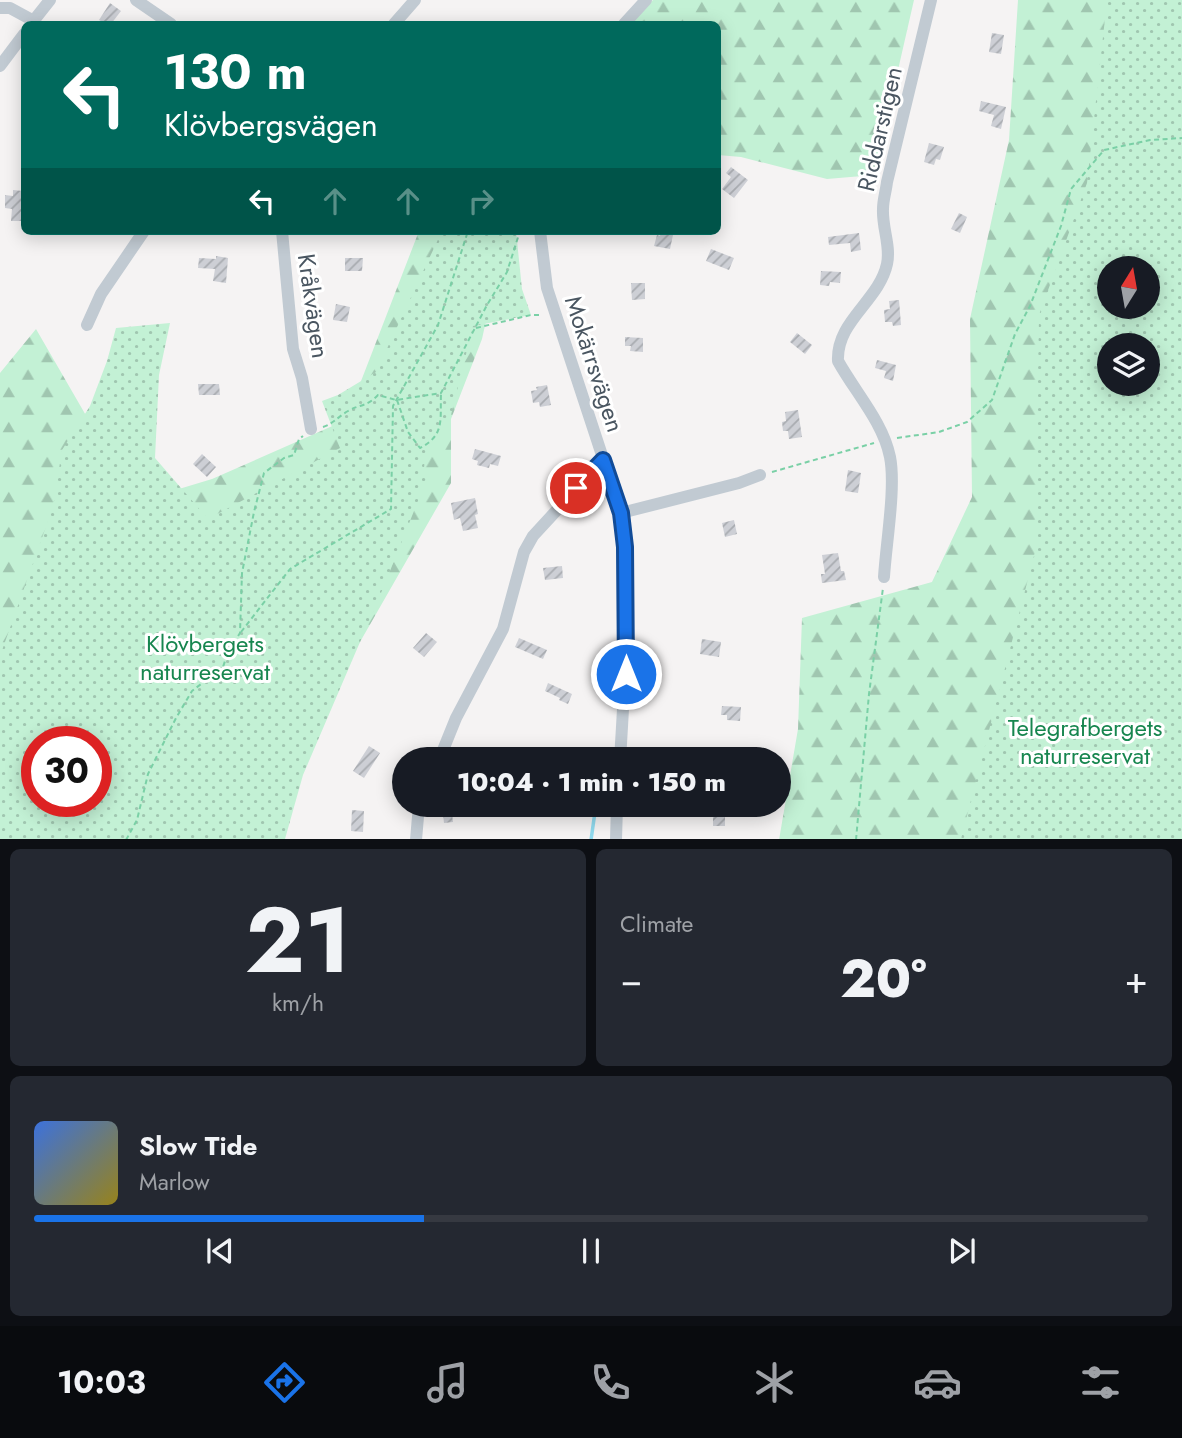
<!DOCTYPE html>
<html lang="en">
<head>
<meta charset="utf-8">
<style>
	body { margin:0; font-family:Jost,sans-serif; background:#242831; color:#f1f3f6; height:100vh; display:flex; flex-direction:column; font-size:26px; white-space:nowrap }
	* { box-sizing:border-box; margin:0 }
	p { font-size:23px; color:#9ea1a6 }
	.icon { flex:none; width:38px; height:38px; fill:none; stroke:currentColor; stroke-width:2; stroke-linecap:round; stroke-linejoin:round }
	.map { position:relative; height:839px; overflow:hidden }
	.details { display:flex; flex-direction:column; gap:10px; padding:10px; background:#0d0f14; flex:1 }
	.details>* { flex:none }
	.hud { position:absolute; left:21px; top:21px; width:700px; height:214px; border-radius:10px; box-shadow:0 4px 18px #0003; background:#00695c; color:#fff; overflow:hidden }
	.needle { width:46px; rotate:11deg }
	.fabs { position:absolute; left:1097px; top:256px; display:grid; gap:14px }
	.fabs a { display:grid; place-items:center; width:63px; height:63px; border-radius:50%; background:#171b24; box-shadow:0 4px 18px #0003; font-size:35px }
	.speed { position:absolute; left:21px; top:726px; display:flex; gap:14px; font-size:35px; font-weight:700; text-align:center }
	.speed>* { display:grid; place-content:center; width:91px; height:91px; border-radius:50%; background:#171b24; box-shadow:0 4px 18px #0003; line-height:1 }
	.speed .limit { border:10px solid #d22; background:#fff; color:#111 }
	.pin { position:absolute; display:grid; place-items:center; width:60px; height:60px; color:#fff; margin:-30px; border:4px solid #fff; border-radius:50%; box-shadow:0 2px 7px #0007 }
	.me { position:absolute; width:77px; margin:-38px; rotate:0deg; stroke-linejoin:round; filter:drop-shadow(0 0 5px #0008) }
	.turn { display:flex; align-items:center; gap:24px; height:147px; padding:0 28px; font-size:32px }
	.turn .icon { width:91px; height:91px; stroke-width:2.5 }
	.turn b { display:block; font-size:49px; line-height:60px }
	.lanes { display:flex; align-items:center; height:66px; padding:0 28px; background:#0003; justify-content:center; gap:35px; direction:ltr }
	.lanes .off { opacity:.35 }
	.big { font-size:52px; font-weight:800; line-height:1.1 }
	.details .card { flex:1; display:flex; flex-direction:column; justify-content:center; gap:10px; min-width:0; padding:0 24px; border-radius:10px; background:#242831 }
	.details .dial { align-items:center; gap:0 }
	.dial b { font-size:91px; line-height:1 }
	.song { display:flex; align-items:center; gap:21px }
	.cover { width:84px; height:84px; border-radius:10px; background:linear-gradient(135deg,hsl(220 70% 55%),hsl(50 70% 35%)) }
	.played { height:7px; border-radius:4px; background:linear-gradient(90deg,#1a73e8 35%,#363941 35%) }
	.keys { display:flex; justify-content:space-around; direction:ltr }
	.heat { display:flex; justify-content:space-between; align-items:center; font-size:38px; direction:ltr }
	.details .tiles { flex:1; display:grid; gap:10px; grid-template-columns:1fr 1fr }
	.card:last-child { grid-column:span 2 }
	.trip { position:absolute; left:392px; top:747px; width:399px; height:70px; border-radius:35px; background:#171b24; box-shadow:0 4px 18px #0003; font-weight:800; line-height:70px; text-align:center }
	.menu { display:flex; height:112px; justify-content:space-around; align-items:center; background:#090b0e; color:#9ea1a6 }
	.menu .icon { width:49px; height:49px }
	.menu .active { color:#1a73e8 }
	.menu b { font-size:32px; color:#f1f3f6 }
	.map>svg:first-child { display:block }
</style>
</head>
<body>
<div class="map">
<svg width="1182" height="840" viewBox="0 0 1182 840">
	<defs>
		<pattern id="forest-firs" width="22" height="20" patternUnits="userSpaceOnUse" patternTransform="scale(1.75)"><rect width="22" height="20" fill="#c3f1d5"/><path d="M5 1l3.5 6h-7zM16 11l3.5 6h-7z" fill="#a0c6b0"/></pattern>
		<pattern id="park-dots" width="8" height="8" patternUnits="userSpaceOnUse" patternTransform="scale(1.75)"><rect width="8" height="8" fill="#c3f1d5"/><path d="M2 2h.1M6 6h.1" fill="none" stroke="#a0c6b0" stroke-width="1.8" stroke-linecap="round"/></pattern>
		<pattern id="building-hatch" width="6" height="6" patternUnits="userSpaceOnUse" patternTransform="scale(1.75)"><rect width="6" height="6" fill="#cdcfd5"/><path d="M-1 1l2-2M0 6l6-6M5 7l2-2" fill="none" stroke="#a8abb0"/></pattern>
	</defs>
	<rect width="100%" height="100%" fill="#f5f3f3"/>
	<g fill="url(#forest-firs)" fill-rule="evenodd">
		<path d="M653,0H914L874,175L827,179L741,157L718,155V24H627Z"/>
		<path d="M1018,0H1182V839L779,840L798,729L802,618L932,582L972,497L970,319L1009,140ZM1110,268H1148V306H1110ZM1110,345H1148V383H1110Z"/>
		<path d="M419,231H501L499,262L482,339L451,419V483L289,766L0,840V373L36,329L136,502L212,479L346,420ZM37,742H96V802H37Z"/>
	</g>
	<g fill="url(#park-dots)" fill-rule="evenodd">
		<path d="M1107,0H1182V839H961L1035,552L1039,315L1087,183ZM1110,268H1148V306H1110ZM1110,345H1148V383H1110Z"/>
		<path d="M442,231H516L522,289L531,315L473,326L450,419L427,441L424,468L428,476L384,586L303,775L285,839H0V656L53,507L62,450L90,406L107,361L116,328L170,323L159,375L155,458L208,519L340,448L322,401L338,395L376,372ZM37,742H96V802H37Z"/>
	</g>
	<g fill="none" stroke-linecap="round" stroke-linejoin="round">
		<g stroke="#90daee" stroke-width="3.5">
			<path d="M598,760V758"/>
			<path d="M591,840L596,805"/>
		</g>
	</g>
	<g fill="url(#building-hatch)">
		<path d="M110,3L121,11L111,24H106L99,20Z"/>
		<path d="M992,33L1004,35L1001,54L989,52Z"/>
		<path d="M981,101L1006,107L1001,129L991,126L994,115L979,111Z"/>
		<path d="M929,143L944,147L940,160L936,159L934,165L924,162Z"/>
		<path d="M731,167L748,180L734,198L722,189L731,177L726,173Z"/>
		<path d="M13,190L23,191L22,221H11L12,209L5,208V195L13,196Z"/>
		<path d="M959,213L967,217L960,233L951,229Z"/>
		<path d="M661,232L673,235L670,249L654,246L657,235L660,236Z"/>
		<path d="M859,233L861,250L851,252L850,243L829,245L828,237Z"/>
		<path d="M711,249L734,258L729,270L706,261Z"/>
		<path d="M216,256L228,258L226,283L213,281L215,269L198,268L199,258L216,259Z"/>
		<path d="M345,258H363L362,271H345Z"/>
		<path d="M821,271L841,272L840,283L830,282L829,286L820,285Z"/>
		<path d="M631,283H645V299L632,300Z"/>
		<path d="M899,300L901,325L893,326L892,322H885L884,310L890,309L889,301Z"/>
		<path d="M336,304L350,307L347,322L333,320Z"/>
		<path d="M797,333L812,345L805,354L790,342Z"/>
		<path d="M625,337L643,338V352L630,351L631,346H625Z"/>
		<path d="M877,360L896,365L893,381L884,378L886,371L875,368Z"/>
		<path d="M198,384H219L220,395H199Z"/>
		<path d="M547,385L551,405L540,407L539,402L533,403L531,391L537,390L536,387Z"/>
		<path d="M798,410L802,437L789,439L788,431H783L782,422L786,421L785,412Z"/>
		<path d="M475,449L501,456L498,466L490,464L489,468L477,465L478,461L472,459Z"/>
		<path d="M202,454L216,467L207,477L193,464Z"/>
		<path d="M848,470L861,473L858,493L845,491Z"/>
		<path d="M475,498L478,514L475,515L478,528L463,531L460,518L454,520L451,503Z"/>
		<path d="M734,520L737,534L725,537L722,523Z"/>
		<path d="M838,553L841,571H844L846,580L822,583L821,574H825L822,555Z"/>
		<path d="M562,566L563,578L545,580L543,568Z"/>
		<path d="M426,633L437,642L424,657L413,648Z"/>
		<path d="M519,638L547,650L543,659L515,647Z"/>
		<path d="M702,639L721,642L719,657L700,654Z"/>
		<path d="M548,683L572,694L568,704L559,700L560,698L545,691Z"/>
		<path d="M722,706L741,707L740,721L727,720V715H721Z"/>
		<path d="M369,746L380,753L364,778L353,771Z"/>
		<path d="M442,805H451L453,822L444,823Z"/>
		<rect x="713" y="808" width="12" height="18"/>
		<path d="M352,810L364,811L363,832L351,831Z"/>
	</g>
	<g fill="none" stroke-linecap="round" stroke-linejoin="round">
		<g stroke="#7ad0a6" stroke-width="2" stroke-dasharray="5 3.5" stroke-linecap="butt">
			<path d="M476,328L531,315H542"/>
			<path d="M397,400L408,432L420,448C445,435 440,420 441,394"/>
			<path d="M323,427C333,424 339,416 348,411C360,404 367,407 378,395L396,400L441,393L487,305L507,272L520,231"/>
			<path d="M897,438L939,432L967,422L992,400L1015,334L1030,306L1061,226L1071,189L1104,150L1150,140L1182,138"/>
			<path d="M772,472L874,443"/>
			<path d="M241,632L290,569L391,509L393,406L438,325L468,231"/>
			<path d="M126,840L137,820L148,774L176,718L192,691L223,667L228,652L240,633L242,573L254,512L264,473L284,458L294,455L299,439L303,436"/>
			<path d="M856,840L869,694L883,588"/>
		</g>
		<g stroke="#c1cad2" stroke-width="12">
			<path d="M136,0L171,24"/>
			<path d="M0,8H10L34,21"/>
			<path d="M31,24L50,0"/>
			<path d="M394,24L415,0"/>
			<path d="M624,24L646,0"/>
			<path d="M0,66L24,34"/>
			<path d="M282,231L293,349L302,378L311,429"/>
			<path d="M540,231L547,288L621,513C631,595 625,677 620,760"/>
			<path d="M87,325L101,294L144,231"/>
			<path d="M621,513L739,483L760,475"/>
			<path d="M884,577C886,544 896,487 890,457C883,422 855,392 838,361C836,321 879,301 887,264C891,246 882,228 883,209C883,200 886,191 887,182L931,0"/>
			<path d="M439,760L456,718L503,629L524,552L533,536L603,460"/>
			<path d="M416,840L419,805"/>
			<path d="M616,840L617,805"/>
		</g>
	</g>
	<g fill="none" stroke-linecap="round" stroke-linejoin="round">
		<defs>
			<path id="route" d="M576,488L603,460L621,513L625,547L626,674"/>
		</defs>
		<use href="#route" stroke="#114b97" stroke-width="18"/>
		<use href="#route" stroke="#1a73e8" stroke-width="12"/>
	</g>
	<g text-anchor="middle" stroke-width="6" stroke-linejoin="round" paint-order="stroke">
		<g font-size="24" fill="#4a5661" stroke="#fff">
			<text transform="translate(880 129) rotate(-77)" y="8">Riddarstigen</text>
			<text transform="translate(313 306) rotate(82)" y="8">Kråkvägen</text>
			<text transform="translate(594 364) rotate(72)" y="8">Mokärrsvägen</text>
		</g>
		<g font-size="24" fill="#17864f" stroke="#fff">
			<text x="205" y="652">Klövbergets<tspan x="205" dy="28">naturreservat</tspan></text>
			<text x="1085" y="736">Telegrafbergets<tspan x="1085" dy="28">naturreservat</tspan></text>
		</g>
	</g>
</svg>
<div class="fabs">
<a><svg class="needle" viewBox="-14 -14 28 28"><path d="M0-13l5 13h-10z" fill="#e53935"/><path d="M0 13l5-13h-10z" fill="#9ea1a6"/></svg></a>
<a><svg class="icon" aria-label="layers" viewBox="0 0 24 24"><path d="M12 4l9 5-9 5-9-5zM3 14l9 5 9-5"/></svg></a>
</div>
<div class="speed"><div class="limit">30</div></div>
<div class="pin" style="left:576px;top:488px;background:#d93025"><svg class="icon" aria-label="arrive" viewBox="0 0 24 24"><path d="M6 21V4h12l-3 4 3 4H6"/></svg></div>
<svg class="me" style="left:626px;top:674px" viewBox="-20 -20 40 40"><circle r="17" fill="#1a73e8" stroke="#fff" stroke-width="3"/><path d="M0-11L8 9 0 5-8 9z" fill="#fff"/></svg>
<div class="trip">10:04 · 1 min · 150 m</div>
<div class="hud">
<div class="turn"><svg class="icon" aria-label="left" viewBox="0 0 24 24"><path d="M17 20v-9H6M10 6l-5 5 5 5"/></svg><div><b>130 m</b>Klövbergsvägen</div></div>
<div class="lanes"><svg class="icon" aria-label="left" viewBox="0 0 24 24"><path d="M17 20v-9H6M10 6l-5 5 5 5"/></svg><svg class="icon off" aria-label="ahead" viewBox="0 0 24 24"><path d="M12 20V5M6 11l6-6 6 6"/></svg><svg class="icon off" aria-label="ahead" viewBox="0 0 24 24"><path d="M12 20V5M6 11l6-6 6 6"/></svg><svg class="icon off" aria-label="right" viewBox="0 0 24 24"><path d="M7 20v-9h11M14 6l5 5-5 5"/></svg></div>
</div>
</div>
<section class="details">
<div class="tiles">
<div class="card dial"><b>21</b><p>km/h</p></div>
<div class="card"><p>Climate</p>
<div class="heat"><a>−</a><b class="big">20°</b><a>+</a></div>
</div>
<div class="card">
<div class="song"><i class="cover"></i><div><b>Slow Tide</b><p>Marlow</p></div></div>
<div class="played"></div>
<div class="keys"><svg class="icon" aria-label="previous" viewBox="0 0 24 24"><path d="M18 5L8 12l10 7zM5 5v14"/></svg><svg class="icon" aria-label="pause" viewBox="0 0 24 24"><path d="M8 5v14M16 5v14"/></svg><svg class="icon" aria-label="next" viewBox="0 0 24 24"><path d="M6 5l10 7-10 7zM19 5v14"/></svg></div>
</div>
</div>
</section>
<nav class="menu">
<b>10:03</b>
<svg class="icon active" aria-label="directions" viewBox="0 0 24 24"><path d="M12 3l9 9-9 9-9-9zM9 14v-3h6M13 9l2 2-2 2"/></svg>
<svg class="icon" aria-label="music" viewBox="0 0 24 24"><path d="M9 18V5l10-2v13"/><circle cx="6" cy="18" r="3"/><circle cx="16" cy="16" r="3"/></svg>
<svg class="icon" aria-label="phone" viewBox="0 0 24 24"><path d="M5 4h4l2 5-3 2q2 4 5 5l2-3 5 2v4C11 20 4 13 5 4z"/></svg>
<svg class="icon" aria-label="climate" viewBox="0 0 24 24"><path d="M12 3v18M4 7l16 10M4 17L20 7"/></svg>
<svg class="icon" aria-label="car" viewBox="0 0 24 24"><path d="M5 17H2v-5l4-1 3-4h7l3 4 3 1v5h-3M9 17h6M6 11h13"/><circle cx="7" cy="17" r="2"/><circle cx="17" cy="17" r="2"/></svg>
<svg class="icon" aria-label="filters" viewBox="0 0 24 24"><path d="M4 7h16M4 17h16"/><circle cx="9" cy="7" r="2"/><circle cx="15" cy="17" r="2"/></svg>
</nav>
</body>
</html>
